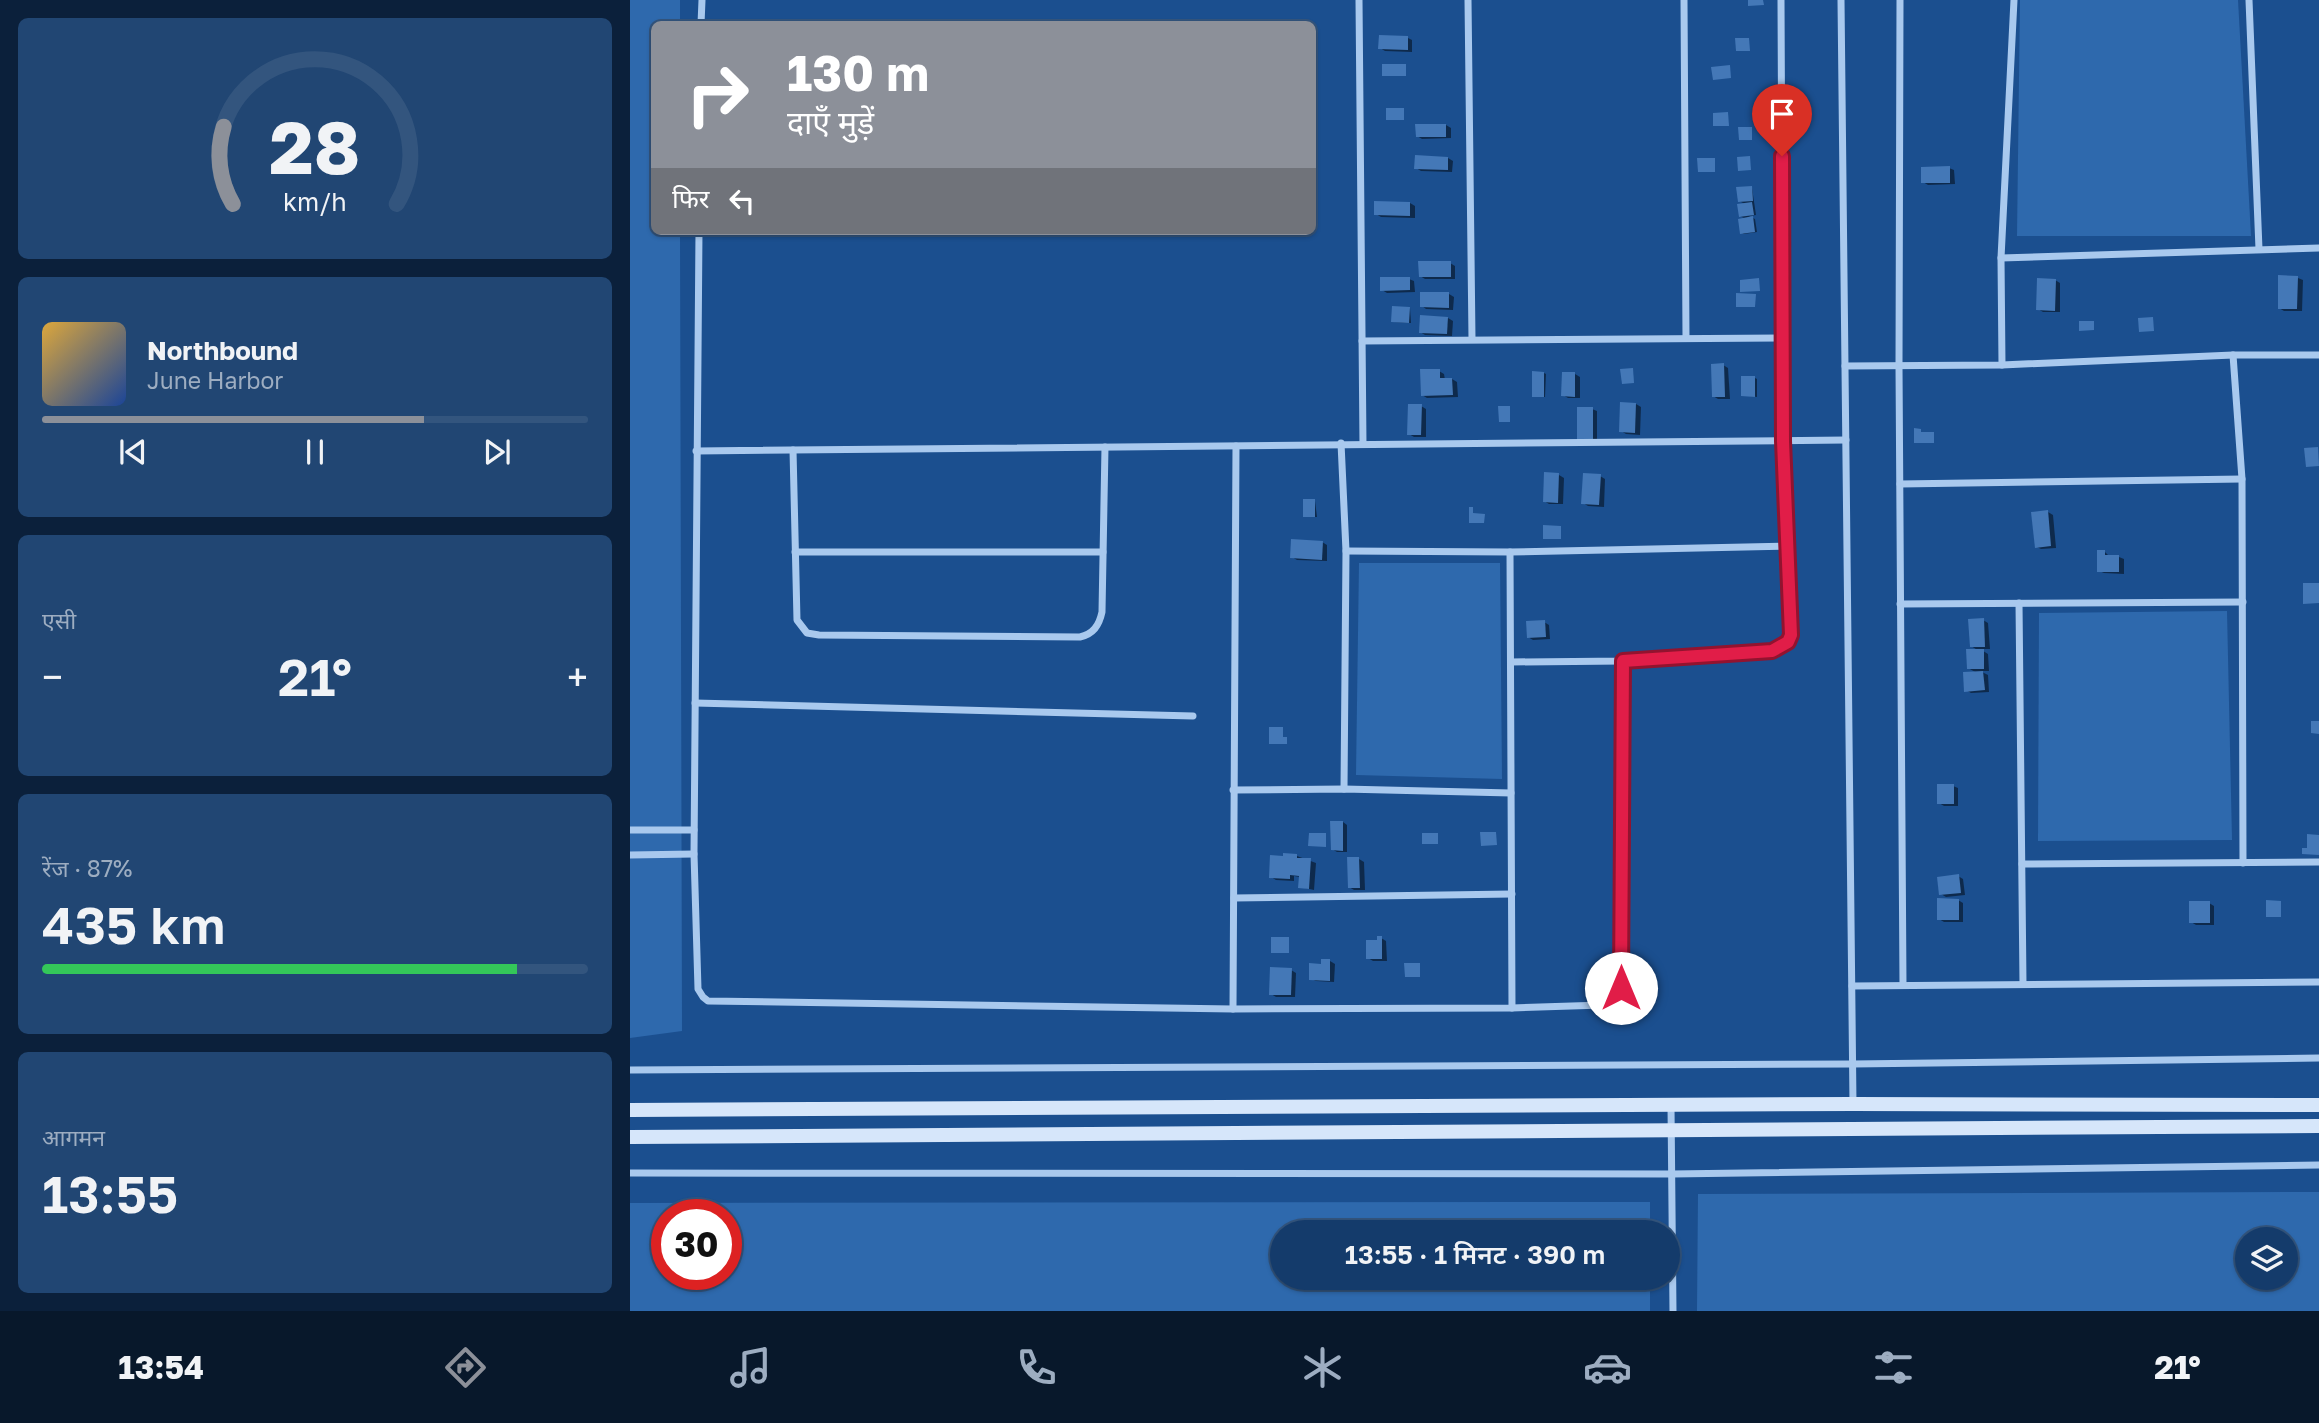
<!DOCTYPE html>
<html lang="hi">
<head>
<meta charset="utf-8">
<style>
	body { margin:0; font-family:"Golos Text","Noto Sans Devanagari",sans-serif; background:#214673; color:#f1f3f6; height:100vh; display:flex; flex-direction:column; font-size:26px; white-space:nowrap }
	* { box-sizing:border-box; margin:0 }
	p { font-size:23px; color:#9dadc1 }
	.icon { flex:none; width:38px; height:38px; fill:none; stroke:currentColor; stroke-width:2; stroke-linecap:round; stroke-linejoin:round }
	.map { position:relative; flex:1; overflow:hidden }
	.details { display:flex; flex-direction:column; gap:18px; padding:18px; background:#0b203b; width:630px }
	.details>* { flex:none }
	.hud { position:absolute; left:21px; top:21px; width:665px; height:214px; border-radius:10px; box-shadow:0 2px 5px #0004,0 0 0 2px #33557e; background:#8c9099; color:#fff; overflow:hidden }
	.tools { position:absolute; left:1605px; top:1227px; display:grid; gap:14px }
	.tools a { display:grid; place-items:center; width:63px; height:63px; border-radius:50%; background:#143b6b; box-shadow:0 2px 5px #0004,0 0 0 2px #33557e; font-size:35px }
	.speed { position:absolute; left:21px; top:1199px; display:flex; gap:14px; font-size:35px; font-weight:700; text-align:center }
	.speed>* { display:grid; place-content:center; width:91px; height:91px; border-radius:50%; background:#143b6b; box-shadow:0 2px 5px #0004,0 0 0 2px #33557e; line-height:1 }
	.speed .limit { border:10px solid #d22; background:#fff; color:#111 }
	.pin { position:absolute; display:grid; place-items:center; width:60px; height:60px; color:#fff; margin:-72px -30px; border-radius:50% 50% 50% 0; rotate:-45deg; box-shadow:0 0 7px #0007 }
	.pin .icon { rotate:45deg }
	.me { position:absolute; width:77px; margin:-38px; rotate:0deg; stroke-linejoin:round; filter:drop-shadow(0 0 5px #0008) }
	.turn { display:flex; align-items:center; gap:24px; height:147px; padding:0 21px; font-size:32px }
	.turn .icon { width:91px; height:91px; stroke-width:2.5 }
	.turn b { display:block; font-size:49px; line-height:60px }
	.then { display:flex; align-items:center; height:66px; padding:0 21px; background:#0003; gap:14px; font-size:26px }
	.big { font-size:52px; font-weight:600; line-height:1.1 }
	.details .card { flex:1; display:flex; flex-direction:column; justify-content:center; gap:10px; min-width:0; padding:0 24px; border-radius:10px; background:#214673 }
	.details .dial { align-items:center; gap:0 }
	.dial svg { height:182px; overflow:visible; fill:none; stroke:#33557e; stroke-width:7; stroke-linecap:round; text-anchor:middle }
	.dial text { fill:#f1f3f6; stroke:none }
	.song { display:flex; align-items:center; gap:21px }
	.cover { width:84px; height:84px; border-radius:10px; background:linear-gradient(135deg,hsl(40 70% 55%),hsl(220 70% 35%)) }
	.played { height:7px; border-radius:4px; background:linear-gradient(90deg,#8c9099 70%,#33557e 70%) }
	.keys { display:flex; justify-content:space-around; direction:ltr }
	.heat { display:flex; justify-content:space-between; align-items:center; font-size:38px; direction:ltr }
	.charge { height:10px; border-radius:5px; background:linear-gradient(90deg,#34c759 87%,#33557e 0) }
	.trip { position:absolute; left:640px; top:1220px; width:410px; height:70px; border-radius:35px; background:#143b6b; box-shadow:0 2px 5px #0004,0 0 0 2px #33557e; font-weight:600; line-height:70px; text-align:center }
	.menu { display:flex; height:112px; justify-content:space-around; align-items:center; background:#08182b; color:#9dadc1 }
	.menu .icon { width:49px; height:49px }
	.menu .on { color:#8c9099 }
	.menu b { font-size:32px; color:#f1f3f6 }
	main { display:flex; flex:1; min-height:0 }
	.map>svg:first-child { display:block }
</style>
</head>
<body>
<main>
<section class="details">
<div class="card dial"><svg viewBox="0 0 100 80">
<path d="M14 69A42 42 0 1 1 86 69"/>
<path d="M14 69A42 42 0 0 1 10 35" stroke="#8c9099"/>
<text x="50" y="56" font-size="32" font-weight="700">28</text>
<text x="50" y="72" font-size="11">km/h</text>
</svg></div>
<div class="card">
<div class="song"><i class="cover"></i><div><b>Northbound</b><p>June Harbor</p></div></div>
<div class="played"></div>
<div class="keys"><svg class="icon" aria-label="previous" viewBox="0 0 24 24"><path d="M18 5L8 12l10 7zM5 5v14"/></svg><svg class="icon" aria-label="pause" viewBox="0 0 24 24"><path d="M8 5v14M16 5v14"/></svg><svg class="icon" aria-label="next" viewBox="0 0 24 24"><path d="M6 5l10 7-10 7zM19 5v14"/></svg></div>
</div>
<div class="card"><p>एसी</p>
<div class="heat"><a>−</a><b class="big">21°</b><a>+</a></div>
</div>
<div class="card"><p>रेंज · 87%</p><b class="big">435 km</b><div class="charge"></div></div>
<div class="card"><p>आगमन</p><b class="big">13:55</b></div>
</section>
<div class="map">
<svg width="1689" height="1311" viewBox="0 0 1689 1311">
	<rect width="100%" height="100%" fill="#1b4f8f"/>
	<g fill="#2e69ad" fill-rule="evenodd">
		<path d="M0,0H50V24H24V231H50L52,1031L0,1038Z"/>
		<path d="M1390,0H1608L1621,236H1387Z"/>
		<path d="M729,563H870L872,779L726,775Z"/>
		<path d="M1597,611L1602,840L1408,841L1409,613Z"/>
		<path d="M1689,1192V1311H1067L1068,1194ZM1656,1239V1278H1617V1239Z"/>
		<path d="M1020,1202V1232H653V1278H1020V1311H0V1203ZM37,1214H96V1274H37Z"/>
	</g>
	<g fill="#0007">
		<path d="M778,38L782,40V52L755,51L750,48Z"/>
		<path d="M816,125L821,128V138L792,139L787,136Z"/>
		<path d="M818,158L823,161L822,172L791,171L786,168Z"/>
		<path d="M1319,168L1324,170L1325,184L1298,185L1293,182Z"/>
		<path d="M1122,188L1126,215L1119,216L1125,219L1127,232L1114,234L1112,233L1116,219L1110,216L1115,204L1109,201Z"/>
		<path d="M780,203L785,206V218L751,217L746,214Z"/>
		<path d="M820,263L825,266V279H795L790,276Z"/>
		<path d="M1668,278L1673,280L1672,311H1654L1649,308Z"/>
		<path d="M779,279L784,281L785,292L757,293L752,290Z"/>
		<path d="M1425,280L1430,283V312H1413L1408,309Z"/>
		<path d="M819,294L824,297L823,310L796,309L792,306Z"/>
		<path d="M780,308L781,323L764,322Z"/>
		<path d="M818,318L823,321L822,336L795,335L790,332Z"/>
		<path d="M1093,365L1098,368L1100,399H1088L1083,396Z"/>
		<path d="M809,371L814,374L815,380L822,379L827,382L828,397L797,398L792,395Z"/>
		<path d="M914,373L916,374L915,397H905Z"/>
		<path d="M945,374L950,377V398H938L933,395Z"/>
		<path d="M1125,378L1127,379V397L1112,395Z"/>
		<path d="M1006,404L1011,407L1010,435L996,434L991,431Z"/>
		<path d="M791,406L796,409V437H784L779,434Z"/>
		<path d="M962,409L967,411V441H954L949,438Z"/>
		<path d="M929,475L934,478L933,504H919L914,501Z"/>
		<path d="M970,476L975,479L974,507L958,506L953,503Z"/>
		<path d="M685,501L687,517H677Z"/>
		<path d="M1418,512L1423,515L1426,548L1411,549L1407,547Z"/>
		<path d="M692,542L697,545V561L667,560L662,557Z"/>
		<path d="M1474,551L1479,556L1489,557L1494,559V574L1474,573L1469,571Z"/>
		<path d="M1353,620L1358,623L1360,649H1350L1358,654L1359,671H1350L1358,675L1359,692L1341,693L1336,690L1347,673L1338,668L1349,651L1341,646Z"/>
		<path d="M914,622L919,625L920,639L903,640L898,637Z"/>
		<path d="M1323,786L1328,788V806H1314L1309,803Z"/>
		<path d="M713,822L717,825V852H707L702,849Z"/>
		<path d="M667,856L686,863L684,890L670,887V877L664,876V881L646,880L641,877Z"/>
		<path d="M729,859L734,862L735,890H724L719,887Z"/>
		<path d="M1328,876L1333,879L1335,895L1316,897L1311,894Z"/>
		<path d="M1328,900L1333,903V922H1314L1309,919Z"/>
		<path d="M1579,903L1584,906V925H1566L1561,922Z"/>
		<path d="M751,938L756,941L757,961H743L738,958Z"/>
		<path d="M700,961L705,964L704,982L686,981L681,979L692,965Z"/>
		<path d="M661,970L666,973L665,997H646L641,994Z"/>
	</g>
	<g fill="#4478b7">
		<path d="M1118,0H1133L1134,5L1118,6Z"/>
		<path d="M749,35L778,36V50L748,49Z"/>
		<path d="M1105,38H1119L1120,51H1106Z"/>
		<rect x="752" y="64" width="24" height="12"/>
		<path d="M1100,65L1101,78L1083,80L1081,67Z"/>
		<rect x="756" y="108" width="18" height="12"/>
		<path d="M1098,112L1099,126H1083V113Z"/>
		<path d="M785,124H816V137H786Z"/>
		<path d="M1108,127H1122V140H1109Z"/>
		<path d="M785,155L818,157V170L784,169Z"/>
		<path d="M1120,156L1121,170L1108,171L1107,157Z"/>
		<path d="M1067,158H1085V172H1068Z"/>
		<path d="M1320,166V183H1291V167Z"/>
		<path d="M1122,186L1123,201L1108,202L1106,187Z"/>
		<path d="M744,201L780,202V216L744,215Z"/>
		<path d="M1122,202L1124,215L1109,217L1107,204Z"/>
		<path d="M1123,216L1125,232L1110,234L1108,219Z"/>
		<path d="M788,261H821V277H789Z"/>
		<path d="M1648,275L1668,276L1667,309H1648Z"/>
		<path d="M750,277H780V290L750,291Z"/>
		<path d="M1129,278L1130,291L1110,292V280Z"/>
		<path d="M1407,278L1426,279L1425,311L1406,310Z"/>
		<path d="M790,292H819V308L790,307Z"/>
		<path d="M1106,293L1126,294L1125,307H1106Z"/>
		<path d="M762,306L780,307L779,323L761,322Z"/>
		<path d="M790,315L818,317L817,334L789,333Z"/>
		<path d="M1523,317L1524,331L1509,332L1508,318Z"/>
		<path d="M1449,321H1464V330L1449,331Z"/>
		<path d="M1094,363L1095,397H1082L1081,364Z"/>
		<path d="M1003,368L1004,383L992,384L990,369Z"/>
		<path d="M790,369H810V378H822L823,395L791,396Z"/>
		<path d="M902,371L914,372V397H902Z"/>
		<path d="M932,372H945V397L931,396Z"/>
		<path d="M1111,376H1125V397L1111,396Z"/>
		<path d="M990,402L1006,403L1005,433L989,432Z"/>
		<path d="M778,404H792L791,435H777Z"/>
		<path d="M868,406H880V422H869Z"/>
		<rect x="947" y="407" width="16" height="32"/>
		<path d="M1284,428L1291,429V432H1304V443H1284Z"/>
		<path d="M1688,447L1689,466L1676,467L1674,448Z"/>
		<path d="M914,472L929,473L928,503L913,502Z"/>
		<path d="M953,473L971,474L969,505L951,504Z"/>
		<rect x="673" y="499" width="12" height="18"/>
		<path d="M839,507H843V513L855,514L854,523H839Z"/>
		<path d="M1418,510L1421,546L1405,548L1401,512Z"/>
		<path d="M913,525L931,526V539H913Z"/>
		<path d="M661,539L693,541L692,560L660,558Z"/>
		<path d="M1467,550H1475V555H1489V572H1467Z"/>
		<path d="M1673,583H1689V603L1673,604Z"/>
		<path d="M1354,618L1355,647H1340L1338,619Z"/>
		<path d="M915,620L916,637L897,638L896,621Z"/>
		<path d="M1336,649H1354V669H1337Z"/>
		<path d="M1353,671L1355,690L1334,692L1333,672Z"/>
		<path d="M1681,721H1689V734L1681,733Z"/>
		<path d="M639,727H653V737H657V744H639Z"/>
		<rect x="1307" y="784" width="17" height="20"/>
		<path d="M700,821H713V851L701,850Z"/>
		<path d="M850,832H866L867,845L851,846Z"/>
		<path d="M679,833H696V847L678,846Z"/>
		<rect x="792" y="833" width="16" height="11"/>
		<path d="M1677,834L1689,835V855L1672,854V848H1677Z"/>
		<path d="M653,853L667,854V858H681L679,889L668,888L669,876L660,875V879L639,878L640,855L653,856Z"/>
		<path d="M717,857H729L730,888H718Z"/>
		<path d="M1329,874L1331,893L1309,895L1307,877Z"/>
		<path d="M1307,898L1329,899V920H1307Z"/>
		<path d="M1636,900L1651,901V917H1636Z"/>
		<rect x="1559" y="901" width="21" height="22"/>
		<path d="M747,936H752V959H736V940H747Z"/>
		<rect x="641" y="937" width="18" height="16"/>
		<path d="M691,959H700V981L679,980V963L691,964Z"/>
		<path d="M774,963H790V977H775Z"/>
		<path d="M640,967L662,968L661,995H639Z"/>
	</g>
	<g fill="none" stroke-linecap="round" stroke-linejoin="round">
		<g stroke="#a9c9ee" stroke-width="7">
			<path d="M729,0L733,444"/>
			<path d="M838,0L842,339"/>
			<path d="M1054,0L1056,338"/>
			<path d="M1211,0L1223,1104"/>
			<path d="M1270,0L1269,366L1273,985"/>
			<path d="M1619,0L1629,249"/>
			<path d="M71,24L72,0"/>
			<path d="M69,231L64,854L68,989L73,997L78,1001L603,1009L882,1008L973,1005L988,995L991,988L993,661"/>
			<path d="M1371,258L1689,248"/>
			<path d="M732,341L1152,338"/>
			<path d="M1603,355L1612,479L1613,863"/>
			<path d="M1372,365L1371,258L1384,0"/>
			<path d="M1215,366L1372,365L1603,355H1689"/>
			<path d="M711,443L716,551L714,789"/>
			<path d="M163,450L167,620L177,633L189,635L450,637C463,634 469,626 472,612L475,447"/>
			<path d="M66,451L1216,440"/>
			<path d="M1270,484L1612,479"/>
			<path d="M716,551L880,552L1157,546"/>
			<path d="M165,552H473"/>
			<path d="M880,552L882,1008"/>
			<path d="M1389,603L1393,984"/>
			<path d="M1270,604L1613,602"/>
			<path d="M881,662L993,661L1142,651L1158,642L1162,625L1153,441L1151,0"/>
			<path d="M65,703L563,716"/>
			<path d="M603,790L714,789L881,793"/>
			<path d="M0,830H64"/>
			<path d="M0,855L64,854"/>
			<path d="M1392,864L1689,862"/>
			<path d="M604,898L882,894"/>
			<path d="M1222,986L1689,982"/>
			<path d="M603,1009L606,446"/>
			<path d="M0,1070L1223,1064L1689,1058"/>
			<path d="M1041,1106L1043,1311"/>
			<path d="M0,1173L1042,1174L1689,1165"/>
		</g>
		<g stroke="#d6e6fa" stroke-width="14">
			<path d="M0,1110L1223,1104L1689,1105"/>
			<path d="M0,1137L1689,1126"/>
		</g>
	</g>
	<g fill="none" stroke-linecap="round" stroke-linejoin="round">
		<defs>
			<path id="route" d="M991,988L993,661L1142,651L1158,642L1161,635L1153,441L1152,156"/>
		</defs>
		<use href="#route" stroke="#92132f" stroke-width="18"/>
		<use href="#route" stroke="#e11d48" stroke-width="12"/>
	</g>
</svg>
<div class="tools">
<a><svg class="icon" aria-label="layers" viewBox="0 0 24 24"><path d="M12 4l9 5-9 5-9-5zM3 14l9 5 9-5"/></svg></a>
</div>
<div class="speed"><div class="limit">30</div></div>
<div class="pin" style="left:1152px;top:156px;background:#d93025"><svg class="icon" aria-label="arrive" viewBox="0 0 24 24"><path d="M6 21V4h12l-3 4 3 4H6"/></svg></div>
<svg class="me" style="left:991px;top:988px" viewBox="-20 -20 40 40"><circle r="19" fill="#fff"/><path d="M0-13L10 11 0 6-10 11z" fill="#e11d48"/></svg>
<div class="trip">13:55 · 1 मिनट · 390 m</div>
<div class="hud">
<div class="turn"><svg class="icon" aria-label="right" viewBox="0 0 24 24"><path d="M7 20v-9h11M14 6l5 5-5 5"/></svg><div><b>130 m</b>दाएँ मुड़ें</div></div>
<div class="then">फिर<svg class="icon" aria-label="left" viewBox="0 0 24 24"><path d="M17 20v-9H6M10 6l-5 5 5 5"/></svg></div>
</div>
</div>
</main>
<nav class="menu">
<b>13:54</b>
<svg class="icon on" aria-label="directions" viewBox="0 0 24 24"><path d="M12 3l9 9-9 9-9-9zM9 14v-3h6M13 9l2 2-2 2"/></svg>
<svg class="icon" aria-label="music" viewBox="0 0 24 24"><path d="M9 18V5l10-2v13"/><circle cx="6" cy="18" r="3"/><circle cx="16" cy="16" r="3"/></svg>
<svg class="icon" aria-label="phone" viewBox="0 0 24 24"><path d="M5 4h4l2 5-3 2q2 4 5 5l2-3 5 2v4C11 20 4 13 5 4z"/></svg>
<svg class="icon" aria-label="climate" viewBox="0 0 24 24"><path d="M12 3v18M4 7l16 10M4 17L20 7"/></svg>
<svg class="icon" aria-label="car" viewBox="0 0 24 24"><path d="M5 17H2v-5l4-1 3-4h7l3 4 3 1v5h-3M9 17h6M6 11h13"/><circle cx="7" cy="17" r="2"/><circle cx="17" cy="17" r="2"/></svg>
<svg class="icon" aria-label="filters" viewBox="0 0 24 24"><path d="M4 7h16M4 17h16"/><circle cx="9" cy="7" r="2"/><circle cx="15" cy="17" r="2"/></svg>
<b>21°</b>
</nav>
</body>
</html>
